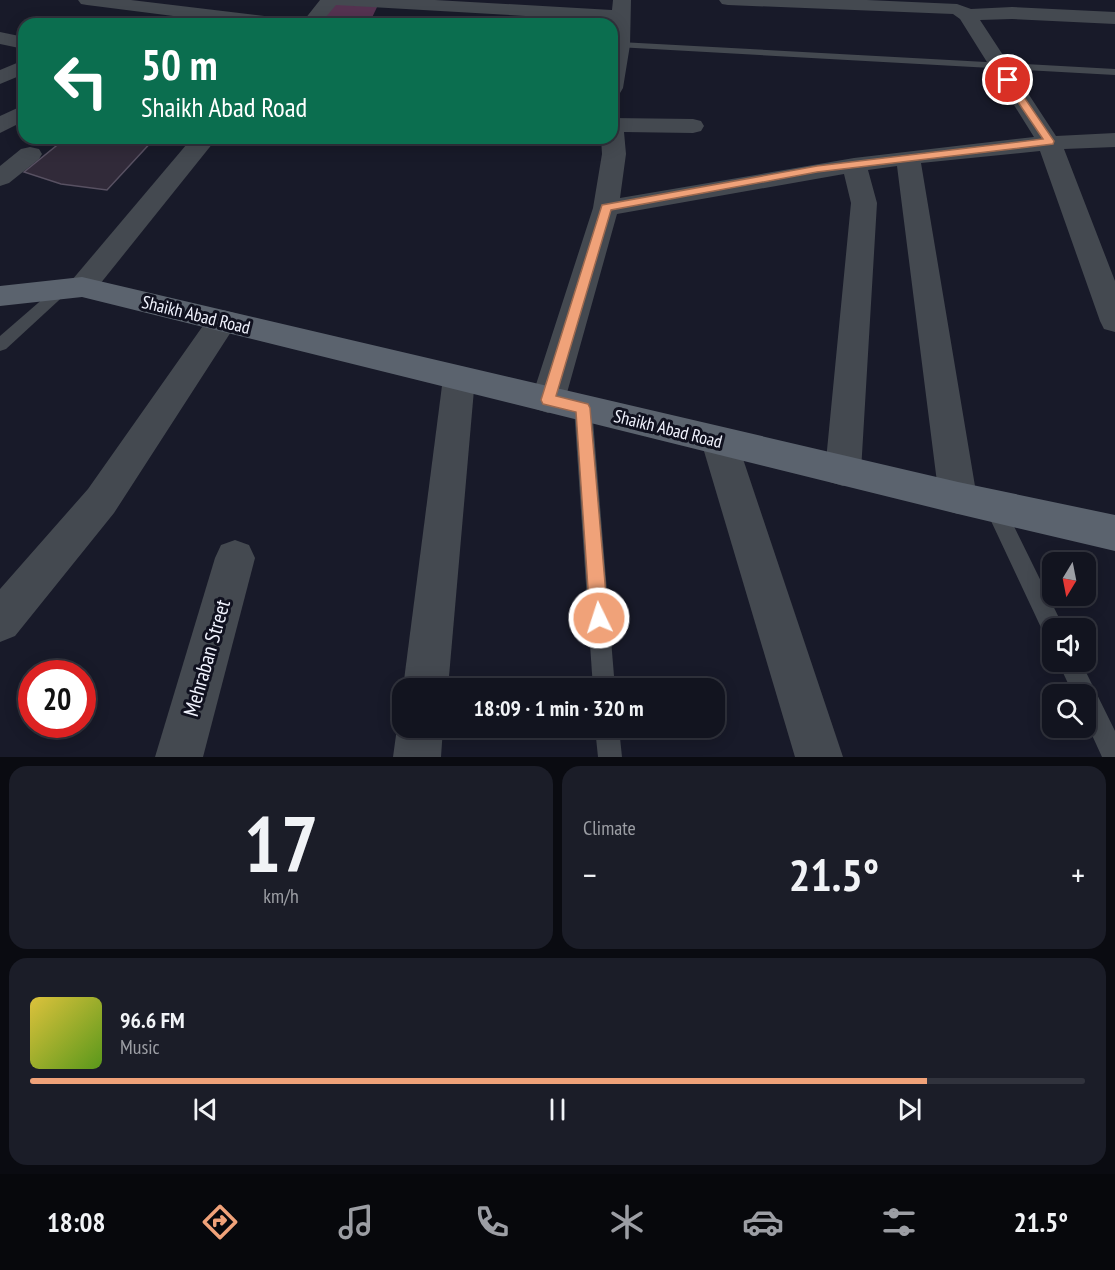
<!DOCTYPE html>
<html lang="en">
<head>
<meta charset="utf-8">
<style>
	body { margin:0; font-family:"PT Sans Narrow",sans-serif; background:#1b1d28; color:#f1f3f6; height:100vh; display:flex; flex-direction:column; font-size:22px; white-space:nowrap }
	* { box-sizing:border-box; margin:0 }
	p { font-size:20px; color:#9c9ea4 }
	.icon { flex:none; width:33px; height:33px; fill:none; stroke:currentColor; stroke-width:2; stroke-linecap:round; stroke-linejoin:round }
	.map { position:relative; height:757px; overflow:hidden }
	.drawer { display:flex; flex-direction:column; gap:9px; padding:9px; background:#0a0b11; flex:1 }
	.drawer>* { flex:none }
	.guide { position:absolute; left:18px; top:18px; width:600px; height:126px; border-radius:18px; box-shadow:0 3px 15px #0003,0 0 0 2px #31333d; background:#0b6e4f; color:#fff; overflow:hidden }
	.needle { width:39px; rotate:190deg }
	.controls { position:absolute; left:1042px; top:552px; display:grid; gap:12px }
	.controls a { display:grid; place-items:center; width:54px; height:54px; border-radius:12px; background:#12141f; box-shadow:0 3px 15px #0003,0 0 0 2px #31333d; font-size:30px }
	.speed { position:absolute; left:18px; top:660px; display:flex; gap:12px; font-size:30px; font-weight:700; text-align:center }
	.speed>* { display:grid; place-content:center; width:78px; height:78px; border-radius:50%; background:#12141f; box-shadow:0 3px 15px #0003,0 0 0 2px #31333d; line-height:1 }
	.speed .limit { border:9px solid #d22; background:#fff; color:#111 }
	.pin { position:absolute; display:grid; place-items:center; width:51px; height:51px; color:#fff; margin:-26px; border:3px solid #fff; border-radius:50%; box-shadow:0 2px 6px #0007 }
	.me { position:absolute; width:66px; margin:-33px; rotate:356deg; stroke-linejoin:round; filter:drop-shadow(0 0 4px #0008) }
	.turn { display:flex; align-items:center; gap:21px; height:126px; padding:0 24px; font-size:27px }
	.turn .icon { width:78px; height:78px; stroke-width:2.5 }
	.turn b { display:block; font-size:42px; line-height:51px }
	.big { font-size:45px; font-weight:700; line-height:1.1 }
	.drawer .tile { flex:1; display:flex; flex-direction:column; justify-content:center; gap:9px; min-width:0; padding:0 21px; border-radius:18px; background:#1b1d28 }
	.drawer .dial { align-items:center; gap:0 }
	.dial b { font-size:78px; line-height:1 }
	.song { display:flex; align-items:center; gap:18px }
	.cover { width:72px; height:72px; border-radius:9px; background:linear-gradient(135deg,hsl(50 70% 55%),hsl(90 70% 35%)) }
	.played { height:6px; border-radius:3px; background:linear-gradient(90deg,#f0a279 85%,#31333d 85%) }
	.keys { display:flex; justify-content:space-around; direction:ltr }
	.heat { display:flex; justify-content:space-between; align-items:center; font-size:33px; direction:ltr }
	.drawer .tiles { flex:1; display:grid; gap:9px; grid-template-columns:1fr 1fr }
	.tile:last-child { grid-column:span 2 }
	.trip { position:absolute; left:392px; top:678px; width:333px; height:60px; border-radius:18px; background:#12141f; box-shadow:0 3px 15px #0003,0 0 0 2px #31333d; font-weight:700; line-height:60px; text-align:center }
	.tab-bar { display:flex; height:96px; justify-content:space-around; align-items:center; background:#07080c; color:#9c9ea4 }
	.tab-bar .icon { width:42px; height:42px }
	.tab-bar .active { color:#f0a279 }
	.tab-bar b { font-size:27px; color:#f1f3f6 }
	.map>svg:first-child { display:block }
</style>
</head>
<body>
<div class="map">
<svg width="1115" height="757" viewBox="0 0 1115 757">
	<rect width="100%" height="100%" fill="#181a29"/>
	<path fill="#553351" d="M334,2L378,5L369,24H316Z"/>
	<path fill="#312a39" stroke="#585162" stroke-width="1.5" d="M66,138H155L107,190L61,184L24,172Z"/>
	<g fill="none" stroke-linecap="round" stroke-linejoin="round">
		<g fill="#444950" fill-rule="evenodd">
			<path d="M620,42L1115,69V75L617,47L615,45Z"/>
			<path d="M65,282L70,284L72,287L70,290L6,349L0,351V336L60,284Z"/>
			<path d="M583,401L589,403L592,408L615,688H593L574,408L577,403Z"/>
			<path d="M994,498L1001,500L1064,628H1053V640L1045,636L984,506L987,500Z"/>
			<path d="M1058,662H1081L1115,731V757H1102L1086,722V694H1073Z"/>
			<path d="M595,728H619L622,757H598Z"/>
		</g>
		<g fill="#444950" fill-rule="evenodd">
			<path d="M78,0H131L281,18L288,20L290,24H236L87,5L81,4Z"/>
			<path d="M320,0H435L612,10L613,0H631L630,45L623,88L620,93L612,94V21L336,5L320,24H301Z"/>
			<path d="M719,0H867L957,4L971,9L1012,7L1115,12V24L1012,19L980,20L1056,136L1115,133V147L1064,149L1115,281V332L1104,329L1100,321L1040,151L921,163L977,498L971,510L958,514L945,510L939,498L897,166L868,170L877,203L861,471L856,482L843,486L830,482L825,471L851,203L844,174L617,214L565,400L560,409L548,413L536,409L531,400L593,208L602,154L601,138H612V118L693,119L701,121L704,126L701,131L693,133L624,132L626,154L620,198L854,158L1034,137L960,19L953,14L728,5L722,4Z"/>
			<path d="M0,32L24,37V49L0,44Z"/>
			<path d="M24,60V74L0,84V70Z"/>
			<path d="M24,105V121L0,133V116Z"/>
			<path d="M192,138H217L92,294L82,297L72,294L67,287L72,280Z"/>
			<path d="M30,147L39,149L42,154L39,159L9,183L0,186V166L21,149Z"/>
			<path d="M223,310L234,313L238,321L114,513L15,636L0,642V589L88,489L212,313Z"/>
			<path d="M459,366L471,369L475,378L448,688H403L443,378L447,369Z"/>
			<path d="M719,427L732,431L737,441L843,757H795L701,441L706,431Z"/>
			<path d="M235,540L249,545L255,558L203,757H155L215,558L221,545Z"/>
			<path d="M402,715V728H443L441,757H393L397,728Z"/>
		</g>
		<path fill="#5b636e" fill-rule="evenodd" d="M82,277L958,482L1115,515V551L958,514L82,297L0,306V286Z"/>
	</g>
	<path fill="#f0a279" stroke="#9c694f" stroke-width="1.5" d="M1008,77L1011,78L1054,141L1053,144L817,172L611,210L556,396L588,404L590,408L608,618L605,624L599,627L593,624L590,618L576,412L543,404L541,400L602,205L817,166L1043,139L1003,80Z"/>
	<g text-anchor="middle" stroke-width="6" stroke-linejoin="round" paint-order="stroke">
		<g font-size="18" fill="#f1f3fe" stroke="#10111f">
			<text transform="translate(196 315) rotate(14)" y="6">Shaikh Abad Road</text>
			<text transform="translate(668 429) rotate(14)" y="6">Shaikh Abad Road</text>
		</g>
		<g font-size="21" fill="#f1f3fe" stroke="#10111f">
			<text transform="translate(207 658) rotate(-74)" y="7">Mehraban Street</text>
		</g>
	</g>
</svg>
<div class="controls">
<a><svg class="needle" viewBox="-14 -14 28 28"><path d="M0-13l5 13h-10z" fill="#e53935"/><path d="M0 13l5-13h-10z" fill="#9c9ea4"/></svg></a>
<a><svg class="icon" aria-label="sound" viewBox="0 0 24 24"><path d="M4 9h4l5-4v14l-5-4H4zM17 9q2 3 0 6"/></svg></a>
<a><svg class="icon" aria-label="search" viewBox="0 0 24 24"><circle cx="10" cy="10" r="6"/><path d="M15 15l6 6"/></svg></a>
</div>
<div class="speed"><div class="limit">20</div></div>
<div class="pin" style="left:1008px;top:80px;background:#d93025"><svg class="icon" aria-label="arrive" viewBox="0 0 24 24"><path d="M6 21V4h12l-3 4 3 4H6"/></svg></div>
<svg class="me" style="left:599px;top:618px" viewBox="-20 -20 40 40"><circle r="17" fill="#f0a279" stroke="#fff" stroke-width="3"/><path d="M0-11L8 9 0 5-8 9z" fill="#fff"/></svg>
<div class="trip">18:09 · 1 min · 320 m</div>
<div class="guide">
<div class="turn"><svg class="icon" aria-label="left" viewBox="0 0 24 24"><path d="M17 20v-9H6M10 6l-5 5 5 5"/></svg><div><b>50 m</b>Shaikh Abad Road</div></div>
</div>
</div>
<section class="drawer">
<div class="tiles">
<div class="tile dial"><b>17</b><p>km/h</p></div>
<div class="tile"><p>Climate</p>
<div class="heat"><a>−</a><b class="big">21.5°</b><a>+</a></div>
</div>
<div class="tile">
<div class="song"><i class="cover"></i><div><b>96.6 FM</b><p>Music</p></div></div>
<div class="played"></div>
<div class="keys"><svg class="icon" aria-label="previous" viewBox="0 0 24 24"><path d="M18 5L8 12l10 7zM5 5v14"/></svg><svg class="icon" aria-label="pause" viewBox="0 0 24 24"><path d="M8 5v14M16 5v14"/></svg><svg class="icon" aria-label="next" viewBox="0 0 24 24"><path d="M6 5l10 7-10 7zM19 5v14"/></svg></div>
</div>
</div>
</section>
<nav class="tab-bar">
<b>18:08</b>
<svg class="icon active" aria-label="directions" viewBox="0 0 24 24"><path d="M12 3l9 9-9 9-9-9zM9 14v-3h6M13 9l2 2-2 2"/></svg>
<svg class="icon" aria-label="music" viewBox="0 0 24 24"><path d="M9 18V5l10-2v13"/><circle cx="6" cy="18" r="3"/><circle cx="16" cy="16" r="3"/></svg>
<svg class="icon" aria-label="phone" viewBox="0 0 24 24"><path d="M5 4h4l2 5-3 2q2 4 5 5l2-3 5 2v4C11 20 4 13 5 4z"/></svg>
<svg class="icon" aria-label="climate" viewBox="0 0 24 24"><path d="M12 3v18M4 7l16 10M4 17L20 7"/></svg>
<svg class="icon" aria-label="car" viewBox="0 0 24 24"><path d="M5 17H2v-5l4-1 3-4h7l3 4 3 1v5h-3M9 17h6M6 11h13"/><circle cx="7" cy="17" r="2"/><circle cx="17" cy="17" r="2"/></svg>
<svg class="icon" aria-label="filters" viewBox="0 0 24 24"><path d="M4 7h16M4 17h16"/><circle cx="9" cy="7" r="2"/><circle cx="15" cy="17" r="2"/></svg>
<b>21.5°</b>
</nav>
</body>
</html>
